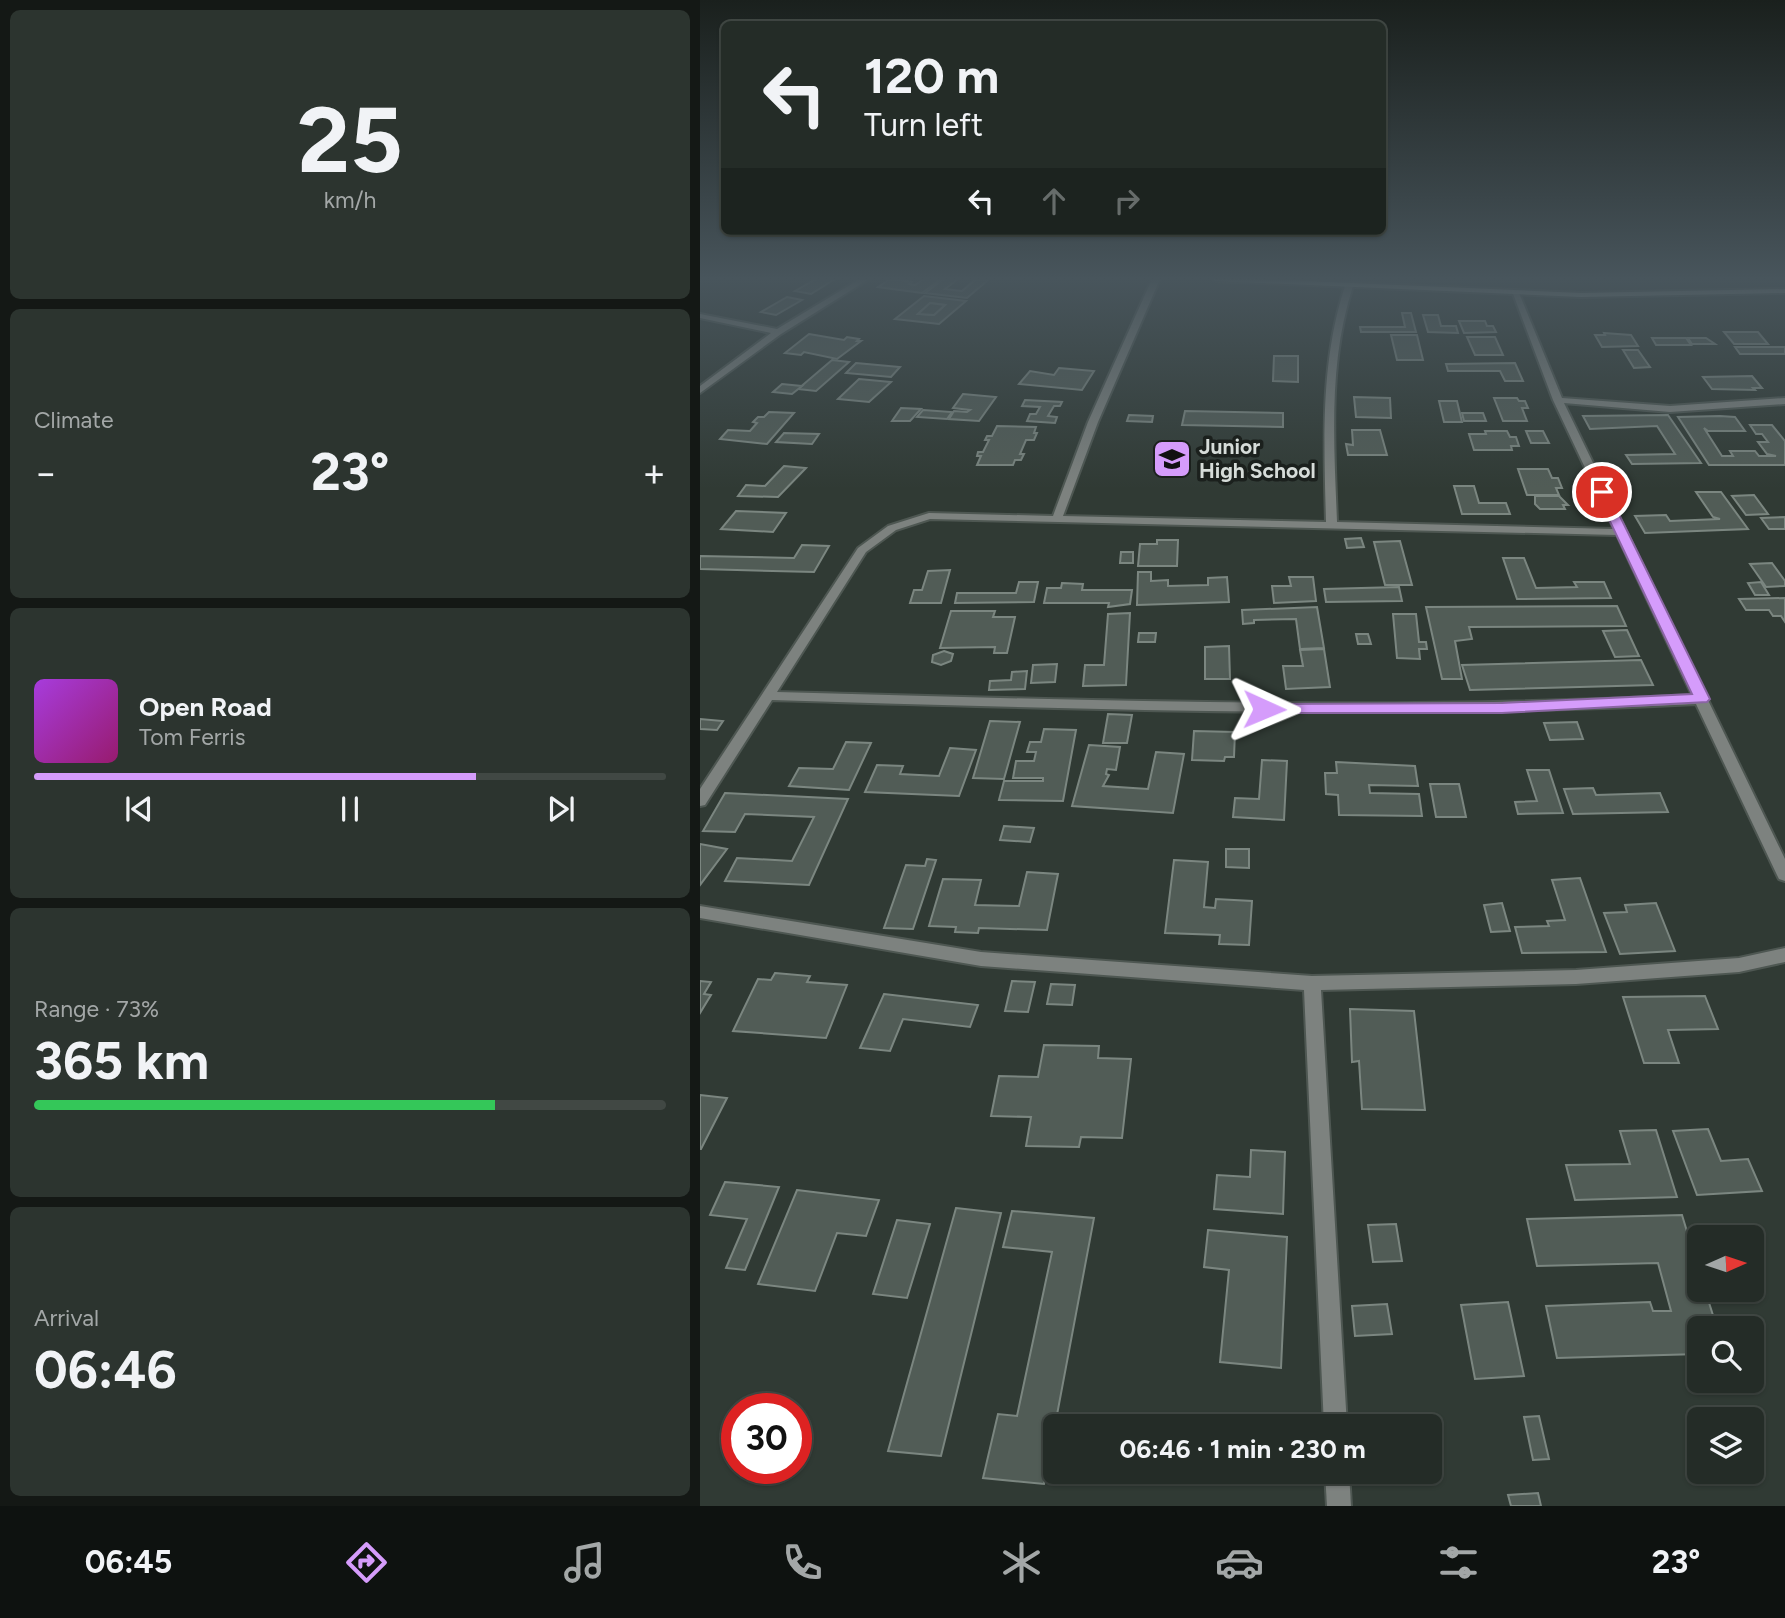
<!DOCTYPE html>
<html lang="en">
<head>
<meta charset="utf-8">
<style>
	body { margin:0; font-family:Figtree,sans-serif; background:#2c342f; color:#f1f3f6; height:100vh; display:flex; flex-direction:column; font-size:26px; white-space:nowrap }
	* { box-sizing:border-box; margin:0 }
	p { font-size:23px; color:#a3a7a7 }
	.icon { flex:none; width:38px; height:38px; fill:none; stroke:currentColor; stroke-width:2; stroke-linecap:round; stroke-linejoin:round }
	.map { position:relative; flex:1; overflow:hidden }
	.details { display:flex; flex-direction:column; gap:10px; padding:10px; background:#141815; width:700px }
	.details>* { flex:none }
	.guide { position:absolute; left:21px; top:21px; width:665px; height:214px; border-radius:10px; box-shadow:0 2px 5px #0004,0 0 0 2px #414844; background:#242c27; color:#f1f3f6; overflow:hidden }
	.needle { width:46px; rotate:87deg }
	.buttons { position:absolute; left:987px; top:1225px; display:grid; gap:14px }
	.buttons a { display:grid; place-items:center; width:77px; height:77px; border-radius:10px; background:#242c27; box-shadow:0 2px 5px #0004,0 0 0 2px #414844; font-size:35px }
	.speed { position:absolute; left:21px; top:1393px; display:flex; gap:14px; font-size:35px; font-weight:700; text-align:center }
	.speed>* { display:grid; place-content:center; width:91px; height:91px; border-radius:50%; background:#242c27; box-shadow:0 2px 5px #0004,0 0 0 2px #414844; line-height:1 }
	.speed .limit { border:10px solid #d22; background:#fff; color:#111 }
	.pin { position:absolute; display:grid; place-items:center; width:60px; height:60px; color:#fff; margin:-30px; border:4px solid #fff; border-radius:50%; box-shadow:0 2px 7px #0007 }
	.me { position:absolute; width:77px; margin:-38px; rotate:91deg; stroke-linejoin:round; filter:drop-shadow(0 0 5px #0008) }
	.turn { display:flex; align-items:center; gap:24px; height:147px; padding:0 28px; font-size:32px }
	.turn .icon { width:91px; height:91px; stroke-width:2.5 }
	.turn b { display:block; font-size:49px; line-height:60px }
	.lanes { display:flex; align-items:center; height:66px; padding:0 28px; background:#0003; justify-content:center; gap:35px; direction:ltr }
	.lanes .off { opacity:.35 }
	.big { font-size:52px; font-weight:700; line-height:1.1 }
	.details .widget { flex:1; display:flex; flex-direction:column; justify-content:center; gap:10px; min-width:0; padding:0 24px; border-radius:10px; background:#2c342f }
	.details .dial { align-items:center; gap:0 }
	.dial b { font-size:91px; line-height:1 }
	.song { display:flex; align-items:center; gap:21px }
	.cover { width:84px; height:84px; border-radius:10px; background:linear-gradient(135deg,hsl(280 70% 55%),hsl(320 70% 35%)) }
	.played { height:7px; border-radius:4px; background:linear-gradient(90deg,#d59cfb 70%,#414844 70%) }
	.keys { display:flex; justify-content:space-around; direction:ltr }
	.heat { display:flex; justify-content:space-between; align-items:center; font-size:38px; direction:ltr }
	.charge { height:10px; border-radius:5px; background:linear-gradient(90deg,#34c759 73%,#414844 0) }
	.trip { position:absolute; left:343px; top:1414px; width:399px; height:70px; border-radius:10px; background:#242c27; box-shadow:0 2px 5px #0004,0 0 0 2px #414844; font-weight:700; line-height:70px; text-align:center }
	.tabs { display:flex; height:112px; justify-content:space-around; align-items:center; background:#0e1210; color:#a3a7a7 }
	.tabs .icon { width:49px; height:49px }
	.tabs .current { color:#d59cfb }
	.tabs b { font-size:32px; color:#f1f3f6 }
	main { display:flex; flex:1; min-height:0 }
	.map>svg:first-child { display:block }
</style>
</head>
<body>
<main>
<section class="details">
<div class="widget dial"><b>25</b><p>km/h</p></div>
<div class="widget"><p>Climate</p>
<div class="heat"><a>−</a><b class="big">23°</b><a>+</a></div>
</div>
<div class="widget">
<div class="song"><i class="cover"></i><div><b>Open Road</b><p>Tom Ferris</p></div></div>
<div class="played"></div>
<div class="keys"><svg class="icon" aria-label="previous" viewBox="0 0 24 24"><path d="M18 5L8 12l10 7zM5 5v14"/></svg><svg class="icon" aria-label="pause" viewBox="0 0 24 24"><path d="M8 5v14M16 5v14"/></svg><svg class="icon" aria-label="next" viewBox="0 0 24 24"><path d="M6 5l10 7-10 7zM19 5v14"/></svg></div>
</div>
<div class="widget"><p>Range · 73%</p><b class="big">365 km</b><div class="charge"></div></div>
<div class="widget"><p>Arrival</p><b class="big">06:46</b></div>
</section>
<div class="map">
<svg width="1085" height="1506" viewBox="0 0 1085 1506">
	<rect width="100%" height="100%" fill="#303a34"/>
	<g fill="#515c56" stroke="#7b8680" stroke-width="2" fill-rule="evenodd">
		<path d="M116,279H135L111,294L95,291Z"/>
		<path d="M190,279L212,282L209,284L215,285L224,279H241L222,293L178,287Z"/>
		<path d="M244,279H258L245,289L262,291L276,279L288,280L267,298L225,293Z"/>
		<path d="M224,296L266,301L239,324L195,319ZM230,303L245,305L234,315L218,314Z"/>
		<path d="M87,297L102,300L76,315L61,312Z"/>
		<path d="M230,303L245,305L234,315L218,314Z"/>
		<path d="M702,313H711L716,332H661L660,327H705Z"/>
		<path d="M723,315H738L741,326H756L758,333L728,332Z"/>
		<path d="M759,321H785L787,326H793L796,332L764,333Z"/>
		<path d="M1024,332H1058L1068,344H1034Z"/>
		<path d="M904,333L931,335L938,346L902,347L895,335H905Z"/>
		<path d="M109,334L144,340L147,337L159,339L157,341H161L137,359L104,352L101,355L85,353Z"/>
		<path d="M691,335H717L723,360H697Z"/>
		<path d="M767,337H795L803,355H775Z"/>
		<path d="M952,338H986L991,345H956Z"/>
		<path d="M988,338H1006L1015,344H992Z"/>
		<path d="M1035,347H1085V354H1040Z"/>
		<path d="M923,350H938L950,367L934,368Z"/>
		<path d="M574,356H598V382L573,381Z"/>
		<path d="M132,360L149,362L116,391L98,389Z"/>
		<path d="M156,363L200,367L191,377L146,373Z"/>
		<path d="M815,363L823,381H805L800,371H748L746,364Z"/>
		<path d="M359,368L394,371L382,390L319,384L330,371L354,375Z"/>
		<path d="M1052,376L1062,388H1053L1055,390L1012,389L1003,377Z"/>
		<path d="M159,379L191,382L169,402L138,399Z"/>
		<path d="M82,384L102,386L92,394L73,392Z"/>
		<path d="M263,394L296,397L279,421L249,419L254,411L267,412L270,410L253,408Z"/>
		<path d="M654,397L690,398L691,418L656,417Z"/>
		<path d="M794,398H817L819,401H825L828,408H822L827,421H803Z"/>
		<path d="M325,400L362,402L360,406H354L348,416L357,417L355,423L327,421L330,414H336L340,407L322,406Z"/>
		<path d="M739,401H757L762,422H744Z"/>
		<path d="M201,408L221,409L210,421H192Z"/>
		<path d="M223,410L252,412L247,419L217,417Z"/>
		<path d="M485,411L583,413V427L482,425Z"/>
		<path d="M69,412L94,413L67,444L20,439L28,430L50,431L57,423L53,422L58,417H64Z"/>
		<path d="M762,413H783L786,421H764Z"/>
		<path d="M429,415L453,416L452,422L427,421Z"/>
		<path d="M968,415L1001,463L932,464L926,455L975,454L957,426L890,429L883,416Z"/>
		<path d="M1020,416L1035,417L1045,431H1008L1004,428L1022,456H1033L1030,451H1055L1059,456H1076L1067,454L1058,442H1068L1062,434H1056L1050,425H1072L1085,441V465H1009L978,417Z"/>
		<path d="M297,426L336,427L334,433H337L334,440H326L320,454H324L321,460H315L313,465H277L281,456H277L278,452H283L289,440H285L287,436H292Z"/>
		<path d="M652,430H680L687,455H648L646,444L653,445Z"/>
		<path d="M785,431H807L810,437H816L819,446H811L812,450H774L769,434H786Z"/>
		<path d="M826,431H843L849,443H831Z"/>
		<path d="M84,433L119,434L112,444L76,442Z"/>
		<path d="M84,466L106,468L78,497L38,496L46,485L65,486Z"/>
		<path d="M818,469H848L852,478H858L862,488H856L859,495H827Z"/>
		<path d="M754,486H774L779,503H806L810,514H762Z"/>
		<path d="M996,492H1021L1048,529L945,533L935,516L966,515L970,521L1020,519L1013,517Z"/>
		<path d="M1054,495L1068,514L1046,515L1032,496Z"/>
		<path d="M835,496H859L868,505H863L865,509H840L835,504Z"/>
		<path d="M36,511L86,513L73,532L21,529Z"/>
		<path d="M1085,517V529H1069L1061,518Z"/>
		<path d="M661,538L664,547L647,548L645,539Z"/>
		<path d="M457,540H478L477,566H438L440,544H457Z"/>
		<path d="M700,541L712,585H685L674,542Z"/>
		<path d="M102,545L129,546L114,572L0,569V556L94,558Z"/>
		<path d="M421,552H433V563H420Z"/>
		<path d="M803,558H824L836,588L877,587L874,582H904L911,598L817,599Z"/>
		<path d="M1072,563L1085,581V586L1066,587L1050,564Z"/>
		<path d="M250,570L241,603H210L214,590H222L228,571Z"/>
		<path d="M438,572H451V581L468,580V586L508,585V578L527,577L529,602L437,605Z"/>
		<path d="M589,577H613L616,601L574,603L572,586H591Z"/>
		<path d="M319,582H338L334,602L255,603L257,593H316Z"/>
		<path d="M1061,582L1069,595H1055L1048,583Z"/>
		<path d="M362,583L383,584L382,590H432L430,604L408,607L409,603H344L347,588H361Z"/>
		<path d="M699,587L702,601L626,602L624,589Z"/>
		<path d="M1085,598V622L1081,616H1073L1069,610H1046L1039,599Z"/>
		<path d="M917,606L926,626L769,627L772,639L755,641L762,679H742L726,607Z"/>
		<path d="M617,607L624,648L600,649L596,619L554,620V623L543,624L542,610Z"/>
		<path d="M251,611H295L293,617H315L307,653H294L295,647L240,648Z"/>
		<path d="M430,613L426,685L383,686L385,665H404L408,614Z"/>
		<path d="M693,614H716L719,642H726L727,649H719L720,659L697,658Z"/>
		<path d="M927,630L939,656L915,657L903,631Z"/>
		<path d="M439,633H456L455,642H438Z"/>
		<path d="M656,634H668L671,644H658Z"/>
		<path d="M529,646L530,679H505V647Z"/>
		<path d="M624,649L630,687L586,689L583,666H603L600,650Z"/>
		<path d="M244,651L253,654L251,661L241,665L232,662L233,655Z"/>
		<path d="M941,660L953,685L770,690L762,665Z"/>
		<path d="M357,664L355,682L331,683L333,665Z"/>
		<path d="M327,671L325,689L289,690L290,681L311,680L312,672Z"/>
		<path d="M408,714L432,715L427,743H403Z"/>
		<path d="M0,720V719L23,721L17,730L0,729Z"/>
		<path d="M290,721L320,722L304,779L273,778Z"/>
		<path d="M877,722L883,739L850,740L844,723Z"/>
		<path d="M344,729L376,730L363,801L299,800L304,781H343V778H313L316,761H334L336,752H327L330,742H341Z"/>
		<path d="M494,731L535,732L534,757H525L524,761L492,760Z"/>
		<path d="M146,742L171,743L149,790L89,786L99,768L133,769Z"/>
		<path d="M389,745L420,747L416,770L407,769L406,774L409,775L403,786L448,789L456,752L484,754L473,813L372,806Z"/>
		<path d="M250,748L276,750L259,796L165,792L177,765L203,766L200,774L239,776Z"/>
		<path d="M562,760L587,761L584,820L533,817L535,798L559,799Z"/>
		<path d="M636,762L715,766L718,786L669,785L670,793L719,794L722,816L639,815L638,795L626,794L625,773H637Z"/>
		<path d="M827,770H849L863,813L818,814L815,802L837,801Z"/>
		<path d="M730,784H759L766,817H736Z"/>
		<path d="M893,788L896,795L960,793L968,812L873,814L864,789Z"/>
		<path d="M25,793L148,799L109,885L25,881L37,858L92,861L114,817L45,814L35,832L3,831Z"/>
		<path d="M304,826L334,828L330,842L300,840Z"/>
		<path d="M0,844L27,849L0,885Z"/>
		<path d="M526,849H549V868L526,867Z"/>
		<path d="M227,859L236,860L213,929L184,928L206,865L225,866Z"/>
		<path d="M474,860L508,862L504,907L515,908L516,899L552,901L549,945L519,944L520,935L465,933Z"/>
		<path d="M327,872L358,874L347,930L279,928L278,933L255,932L256,927L229,926L243,879L281,880L275,905L319,906Z"/>
		<path d="M880,878L906,952L822,953L815,927L849,926L847,921L865,920L852,880Z"/>
		<path d="M802,903L810,931L791,932L784,905Z"/>
		<path d="M956,903L975,951L920,954L904,913L927,912L925,905Z"/>
		<path d="M75,973L110,976L107,982L147,985L126,1038L33,1031L58,979L71,980Z"/>
		<path d="M0,981L11,982L4,994L11,995L0,1013Z"/>
		<path d="M312,981L335,982L328,1012L305,1011Z"/>
		<path d="M351,984L375,985L372,1005L347,1004Z"/>
		<path d="M184,994L278,1005L270,1027L203,1019L190,1051L160,1048Z"/>
		<path d="M1005,996L1018,1029L968,1030L979,1063H944L923,997Z"/>
		<path d="M650,1009L714,1011L725,1110L662,1109L659,1061L652,1062Z"/>
		<path d="M344,1045L399,1046L398,1058L431,1059L422,1138L381,1137L379,1147L326,1146L331,1117L291,1116L299,1076L338,1077Z"/>
		<path d="M0,1095L27,1098L1,1149H0Z"/>
		<path d="M1008,1129L1021,1161L1048,1159L1062,1191L997,1195L973,1131Z"/>
		<path d="M956,1130L977,1197L875,1200L866,1165L930,1164L920,1131Z"/>
		<path d="M551,1150L585,1152L583,1214L514,1209L517,1175L550,1177Z"/>
		<path d="M25,1182L79,1187L45,1270L26,1268L47,1219L10,1215Z"/>
		<path d="M97,1190L179,1200L166,1236L137,1233L115,1291L58,1284Z"/>
		<path d="M256,1208L301,1213L241,1456L188,1451Z"/>
		<path d="M312,1211L394,1218L344,1484L283,1478L298,1414L317,1416L352,1252L303,1247Z"/>
		<path d="M982,1215L999,1271V1290H1005L1017,1328H999V1354L857,1358L846,1306L950,1302L953,1311H971L958,1263L837,1266L827,1219Z"/>
		<path d="M197,1220L230,1224L207,1298L173,1294Z"/>
		<path d="M696,1224L702,1261L673,1262L668,1225Z"/>
		<path d="M508,1230L587,1237L581,1368L520,1362L529,1270L504,1267Z"/>
		<path d="M808,1302L824,1376L775,1379L761,1305Z"/>
		<path d="M687,1304L692,1334L655,1336L652,1306Z"/>
		<path d="M839,1416L849,1459L833,1460L824,1417Z"/>
		<path d="M838,1493L841,1506H811L808,1495Z"/>
	</g>
	<g fill="none" stroke-linecap="round" stroke-linejoin="round">
		<defs>
			<g id="street">
				<path d="M160,279H169L81,334L0,393V386L71,333L0,318V314L77,329Z"/>
				<path d="M452,279H460L398,422L363,516L626,522C624,442 620,363 645,286L649,284L653,286C628,363 634,442 637,522L914,529L853,400L812,291L819,293L862,398L970,406L1085,398V404L970,412L864,403L1085,859V881L1079,879L1077,875L996,704C688,720 380,709 72,700L5,805L0,806V789L158,548L188,526L229,513L353,516L388,422ZM230,519L917,535L992,695C687,711 383,700 77,692L166,552L196,530Z"/>
				<path d="M0,906L281,952L612,976L876,970L1039,958L1085,948V962L1039,972L876,984L621,990L647,1426H624L604,990L281,966L0,918Z"/>
				<path d="M625,1472H649L651,1506H627Z"/>
			</g>
			<path id="secondary" d="M512,279H559L881,293L1085,289V293L881,297L516,281Z"/>
		</defs>
		<use href="#street" stroke="#4e5752" stroke-width="4"/>
		<use href="#secondary" stroke="#4e5752" stroke-width="4"/>
		<use href="#street" fill="#7d827f" fill-rule="evenodd"/>
		<use href="#secondary" fill="#a4aca7" fill-rule="evenodd"/>
	</g>
	<linearGradient id="sky" x2="0" y2="1"><stop stop-color="#1a201d"/><stop offset="0.57" stop-color="#48555c"/><stop offset="1" stop-color="#48555c" stop-opacity="0"/></linearGradient>
	<rect width="1085" height="489" fill="url(#sky)"/>
	<path fill="#d59cfb" stroke="#8a65a3" stroke-width="2" d="M898,490L908,492L1010,699L1007,702L802,713H558L556,709L564,704L802,703L992,694L896,492Z"/>
	<defs>
		<symbol id="school-square" viewBox="-11 -11 22 22"><rect x="-9" y="-9" width="18" height="18" rx="4" fill="#d59cfb" stroke="#1b201d"/><path d="M0-5L7-2L0 1L-7-2ZM-4 1L0 2.5L4 1V4Q0 6-4 4Z" fill="#111"/></symbol>
	</defs>
	<g fill-rule="evenodd">
		<use href="#school-square" x="450" y="437" width="44" height="44"/>
	</g>
	<g text-anchor="middle" stroke-width="7" stroke-linejoin="round" paint-order="stroke">
		<g font-size="21" font-weight="bold" fill="#d6dcd9" stroke="#1b201d" text-anchor="start">
			<text x="499" y="454">Junior<tspan x="499" dy="24">High School</tspan></text>
		</g>
	</g>
</svg>
<div class="buttons">
<a><svg class="needle" viewBox="-14 -14 28 28"><path d="M0-13l5 13h-10z" fill="#e53935"/><path d="M0 13l5-13h-10z" fill="#a3a7a7"/></svg></a>
<a><svg class="icon" aria-label="search" viewBox="0 0 24 24"><circle cx="10" cy="10" r="6"/><path d="M15 15l6 6"/></svg></a>
<a><svg class="icon" aria-label="layers" viewBox="0 0 24 24"><path d="M12 4l9 5-9 5-9-5zM3 14l9 5 9-5"/></svg></a>
</div>
<div class="speed"><div class="limit">30</div></div>
<div class="pin" style="left:902px;top:492px;background:#d93025"><svg class="icon" aria-label="arrive" viewBox="0 0 24 24"><path d="M6 21V4h12l-3 4 3 4H6"/></svg></div>
<svg class="me" style="left:564px;top:709px" viewBox="-20 -20 40 40"><path d="M0-17L14 15 0 8-14 15z" fill="#d59cfb" stroke="#fff" stroke-width="4"/></svg>
<div class="trip">06:46 · 1 min · 230 m</div>
<div class="guide">
<div class="turn"><svg class="icon" aria-label="left" viewBox="0 0 24 24"><path d="M17 20v-9H6M10 6l-5 5 5 5"/></svg><div><b>120 m</b>Turn left</div></div>
<div class="lanes"><svg class="icon" aria-label="left" viewBox="0 0 24 24"><path d="M17 20v-9H6M10 6l-5 5 5 5"/></svg><svg class="icon off" aria-label="ahead" viewBox="0 0 24 24"><path d="M12 20V5M6 11l6-6 6 6"/></svg><svg class="icon off" aria-label="right" viewBox="0 0 24 24"><path d="M7 20v-9h11M14 6l5 5-5 5"/></svg></div>
</div>
</div>
</main>
<nav class="tabs">
<b>06:45</b>
<svg class="icon current" aria-label="directions" viewBox="0 0 24 24"><path d="M12 3l9 9-9 9-9-9zM9 14v-3h6M13 9l2 2-2 2"/></svg>
<svg class="icon" aria-label="music" viewBox="0 0 24 24"><path d="M9 18V5l10-2v13"/><circle cx="6" cy="18" r="3"/><circle cx="16" cy="16" r="3"/></svg>
<svg class="icon" aria-label="phone" viewBox="0 0 24 24"><path d="M5 4h4l2 5-3 2q2 4 5 5l2-3 5 2v4C11 20 4 13 5 4z"/></svg>
<svg class="icon" aria-label="climate" viewBox="0 0 24 24"><path d="M12 3v18M4 7l16 10M4 17L20 7"/></svg>
<svg class="icon" aria-label="car" viewBox="0 0 24 24"><path d="M5 17H2v-5l4-1 3-4h7l3 4 3 1v5h-3M9 17h6M6 11h13"/><circle cx="7" cy="17" r="2"/><circle cx="17" cy="17" r="2"/></svg>
<svg class="icon" aria-label="filters" viewBox="0 0 24 24"><path d="M4 7h16M4 17h16"/><circle cx="9" cy="7" r="2"/><circle cx="15" cy="17" r="2"/></svg>
<b>23°</b>
</nav>
</body>
</html>
